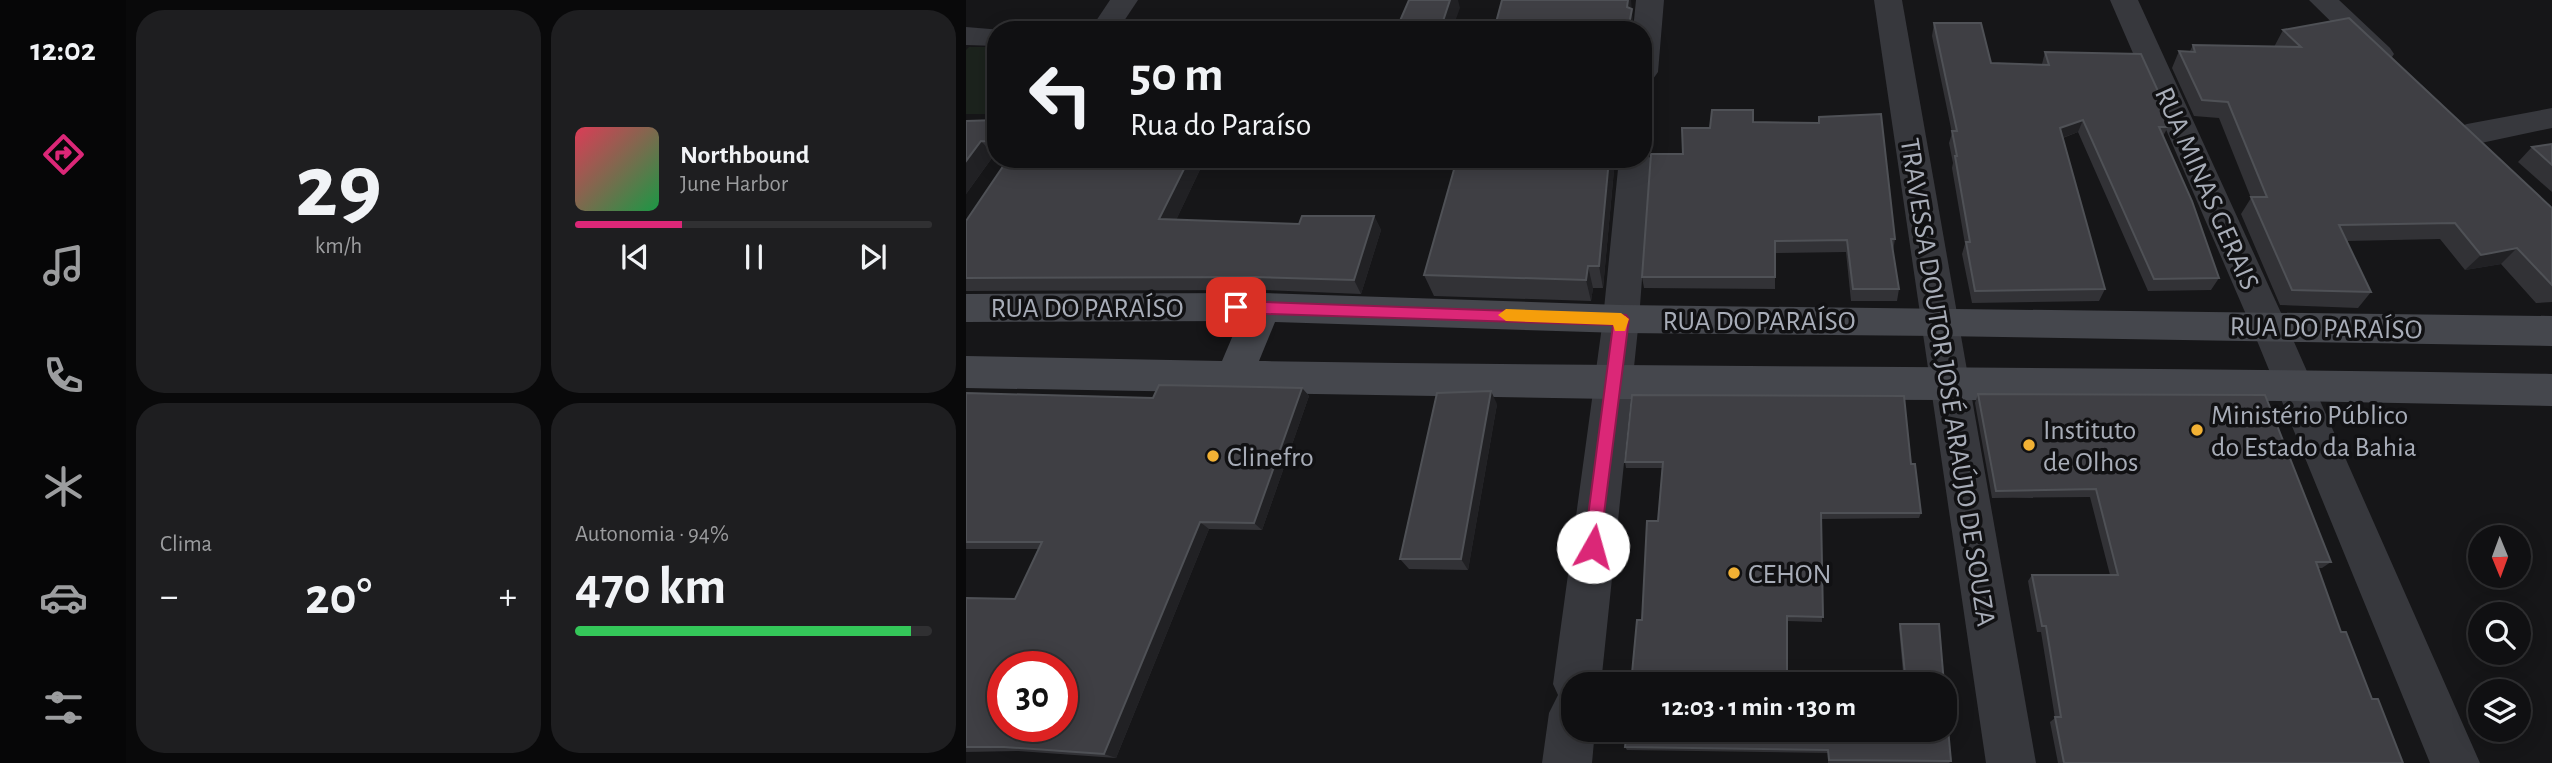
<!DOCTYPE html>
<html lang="pt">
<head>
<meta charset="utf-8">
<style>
	body { margin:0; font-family:"Alegreya Sans",sans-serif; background:#1e1e20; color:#f1f3f6; height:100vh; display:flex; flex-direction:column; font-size:26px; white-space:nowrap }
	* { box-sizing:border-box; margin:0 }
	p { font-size:23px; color:#9c9d9f }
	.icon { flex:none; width:38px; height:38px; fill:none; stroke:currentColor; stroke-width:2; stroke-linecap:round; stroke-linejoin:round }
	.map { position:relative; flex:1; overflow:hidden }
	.drawer { display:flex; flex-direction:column; gap:10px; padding:10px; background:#09090a; width:840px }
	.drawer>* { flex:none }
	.guide { position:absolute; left:21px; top:21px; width:665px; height:147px; border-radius:28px; box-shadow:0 4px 18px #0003,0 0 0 2px #303032; background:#101012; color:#f1f3f6; overflow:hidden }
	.needle { width:46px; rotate:179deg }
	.tools { position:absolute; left:1502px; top:525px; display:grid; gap:14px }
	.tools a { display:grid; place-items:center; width:63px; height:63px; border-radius:50%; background:#101012; box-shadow:0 4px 18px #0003,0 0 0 2px #303032; font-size:35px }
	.speed { position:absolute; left:21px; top:651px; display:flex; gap:14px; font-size:35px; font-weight:700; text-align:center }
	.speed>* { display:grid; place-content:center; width:91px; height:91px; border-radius:50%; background:#101012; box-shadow:0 4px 18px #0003,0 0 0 2px #303032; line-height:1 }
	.speed .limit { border:10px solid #d22; background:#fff; color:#111 }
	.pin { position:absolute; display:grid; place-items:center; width:60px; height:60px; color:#fff; margin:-30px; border-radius:14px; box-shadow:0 4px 10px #0006 }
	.me { position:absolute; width:77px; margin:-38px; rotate:7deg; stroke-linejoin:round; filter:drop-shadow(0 0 5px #0008) }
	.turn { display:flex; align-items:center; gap:24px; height:147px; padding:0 28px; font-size:32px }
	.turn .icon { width:91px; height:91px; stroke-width:2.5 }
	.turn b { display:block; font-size:49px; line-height:60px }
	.big { font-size:52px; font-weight:600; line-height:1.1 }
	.drawer .widget { flex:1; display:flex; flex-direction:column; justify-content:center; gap:10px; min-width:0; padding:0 24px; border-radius:28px; background:#1e1e20 }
	.drawer .dial { align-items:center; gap:0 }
	.dial b { font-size:91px; line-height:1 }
	.song { display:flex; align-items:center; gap:21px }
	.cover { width:84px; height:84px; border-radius:10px; background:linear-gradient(135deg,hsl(350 70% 55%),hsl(140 70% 35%)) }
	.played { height:7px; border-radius:4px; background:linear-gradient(90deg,#db2777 30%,#303032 30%) }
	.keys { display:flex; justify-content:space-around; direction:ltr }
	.heat { display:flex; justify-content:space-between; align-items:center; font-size:38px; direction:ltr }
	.charge { height:10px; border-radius:5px; background:linear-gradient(90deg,#34c759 94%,#303032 0) }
	.drawer .tiles { flex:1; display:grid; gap:10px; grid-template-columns:repeat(2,1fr) }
	.trip { position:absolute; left:595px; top:672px; width:396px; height:70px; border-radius:28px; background:#101012; box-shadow:0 4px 18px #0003,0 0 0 2px #303032; font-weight:600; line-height:70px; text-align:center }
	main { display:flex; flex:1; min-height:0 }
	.dock { display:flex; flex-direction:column; width:126px; justify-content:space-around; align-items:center; background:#060607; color:#9c9d9f }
	.dock .icon { width:49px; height:49px }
	.dock .active { color:#db2777 }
	.dock b { font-size:32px; color:#f1f3f6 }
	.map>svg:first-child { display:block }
</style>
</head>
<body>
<main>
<nav class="dock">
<b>12:02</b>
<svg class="icon active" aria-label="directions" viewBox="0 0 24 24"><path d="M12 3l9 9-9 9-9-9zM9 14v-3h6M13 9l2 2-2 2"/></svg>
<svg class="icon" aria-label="music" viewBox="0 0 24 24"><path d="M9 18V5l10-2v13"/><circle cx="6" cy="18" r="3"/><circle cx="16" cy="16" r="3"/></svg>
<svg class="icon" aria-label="phone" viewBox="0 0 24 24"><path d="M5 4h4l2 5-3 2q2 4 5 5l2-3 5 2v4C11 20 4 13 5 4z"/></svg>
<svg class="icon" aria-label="climate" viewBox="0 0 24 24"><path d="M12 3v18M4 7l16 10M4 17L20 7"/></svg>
<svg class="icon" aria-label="car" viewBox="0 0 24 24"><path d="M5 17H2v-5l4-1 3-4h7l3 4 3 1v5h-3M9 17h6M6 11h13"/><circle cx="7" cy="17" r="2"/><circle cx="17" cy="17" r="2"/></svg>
<svg class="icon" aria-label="filters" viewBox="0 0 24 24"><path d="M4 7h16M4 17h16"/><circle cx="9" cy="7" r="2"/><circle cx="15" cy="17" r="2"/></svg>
</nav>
<section class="drawer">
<div class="tiles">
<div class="widget dial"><b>29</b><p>km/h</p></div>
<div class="widget">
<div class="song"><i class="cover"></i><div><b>Northbound</b><p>June Harbor</p></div></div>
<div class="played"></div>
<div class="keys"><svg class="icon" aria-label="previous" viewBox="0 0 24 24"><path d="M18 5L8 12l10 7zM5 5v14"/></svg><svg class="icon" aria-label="pause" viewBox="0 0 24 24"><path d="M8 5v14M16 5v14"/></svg><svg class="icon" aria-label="next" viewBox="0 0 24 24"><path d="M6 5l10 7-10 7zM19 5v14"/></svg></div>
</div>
<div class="widget"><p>Clima</p>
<div class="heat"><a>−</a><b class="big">20°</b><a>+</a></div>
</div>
<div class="widget"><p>Autonomia · 94%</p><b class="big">470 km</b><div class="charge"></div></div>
</div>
</section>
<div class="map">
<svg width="1586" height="763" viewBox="0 0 1586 763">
	<rect width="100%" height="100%" fill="#161618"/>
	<path fill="#1c231d" d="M3,47H30V114H0V50Z"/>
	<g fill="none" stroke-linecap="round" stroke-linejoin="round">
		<g fill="#37383d" fill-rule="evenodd">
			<path d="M144,0H172L152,30H124Z"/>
			<path d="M670,0H698L692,72L687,79L677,81V30H667Z"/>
			<path d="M908,0H936L1070,763H1020Z"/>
			<path d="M1144,0H1172L1321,326L1514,763H1464L1285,326Z"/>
			<path d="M1343,0H1373L1424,48L1428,54L1424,60L1414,63L1404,60Z"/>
			<path d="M0,27L36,30H30V46L0,45Z"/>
			<path d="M1586,108V128L1501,146L1490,142L1485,135L1490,128L1501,124Z"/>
			<path d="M677,150L685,159L673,319L635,684H607V730H629L626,763H576L583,713L592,695L587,684L637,319L653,159H677Z"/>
		</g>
		<path fill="#45474d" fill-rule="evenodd" d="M297,293L655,305L1586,316V346L973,336L655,333L309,322L293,361C724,368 1155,366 1586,374V406L1326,401L646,399L0,388V356L256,361L273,321L0,322V294Z"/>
	</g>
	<g fill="#323236">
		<path d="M968,23L1025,63L1076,64L1079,52L1197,102L1194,108L1202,127L1197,136L1253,278L1245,290L1182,291L1112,132L1097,138L1139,289L1133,301L1006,303L996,254L999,244L986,168L987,163L983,143L986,133L966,36Z"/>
		<path d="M1317,30L1586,208V302L1570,303L1535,264L1499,270L1474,239L1380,241L1405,292L1392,308L1314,305L1275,214L1285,198L1253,118L1228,116L1206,68L1213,51H1224L1227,45L1308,47Z"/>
		<path d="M30,120V156L28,155L0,194V121Z"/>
		<path d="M787,122L929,239L927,251L933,289L931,301H885L880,252L809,253V289L678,288L676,277L717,154L744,128Z"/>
		<path d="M1586,144V192L1552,162L1566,147Z"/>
		<path d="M239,159L210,220L333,224L408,216L415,230L395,294L297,290L0,291V221Z"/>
		<path d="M491,159H649L637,288H627L625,301L468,296L458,275Z"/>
		<path d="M336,388L343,396L296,530L243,529L150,758L52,751L0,752V598L49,599L72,549H0V393L187,398Z"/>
		<path d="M1012,394L1365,562L1356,568H1352L1375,632L1437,763H1092L1084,722L1089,718L1075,632H1071L1062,581L1066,575H1144L1124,497L1026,498L1009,403Z"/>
		<path d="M531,404L502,570L443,569L434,559Z"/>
		<path d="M659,462L945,464L955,513L953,518L855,519L856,622L821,621L692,521L696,468H660Z"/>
		<path d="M934,624L978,684H938L933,628Z"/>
		<path d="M661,730L985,761L983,763H862V753L661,750L659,747Z"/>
	</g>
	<g fill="#212124">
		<path d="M484,0H492L494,8L486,30H474Z"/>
		<path d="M662,0H665L668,30H662Z"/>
		<path d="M1117,120L1112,132L1090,140L1094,128Z"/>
		<path d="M15,141L28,155L0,194V161Z"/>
		<path d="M223,159H239L204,233L193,219Z"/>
		<path d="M643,159H649L637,288L633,266Z"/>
		<path d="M408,216L415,230L395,294L388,280Z"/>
		<path d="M1551,248L1535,264L1499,270L1515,255Z"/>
		<path d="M622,266L627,288L625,301L620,280Z"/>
		<path d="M336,388L343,396L296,530L288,523Z"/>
		<path d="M525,391L531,404L502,570L495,559Z"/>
		<path d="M234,522L243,529L150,758L138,754Z"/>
	</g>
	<g fill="#3f3f44" stroke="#4f5156" stroke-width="2" fill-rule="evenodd">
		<path d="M443,0H484L474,30H430Z"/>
		<path d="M536,0H662L661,7L666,9L662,30H528Z"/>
		<path d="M1383,18L1586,208V285L1551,248L1515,255L1489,223L1373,225L1405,292L1326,290L1285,197H1301L1262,102L1236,100L1213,51L1229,52L1227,45L1335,47L1317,30Z"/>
		<path d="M968,23H1015L1025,63L1083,65L1079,52L1175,54L1197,102H1192L1202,127H1193L1226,201L1253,278L1188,279L1117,120L1094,128L1139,289L1009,291L1000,242H1004L989,156H991L986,131H991Z"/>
		<path d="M746,110H787V122L853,123V117L915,114L929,239H925L933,289H887L881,240L809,241V277H676L685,154H717L716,128H744Z"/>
		<path d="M30,120V142L15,141L0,161V121Z"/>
		<path d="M1586,144V165L1566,147Z"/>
		<path d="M42,159H223L193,219L333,224L336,216H408L388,280L288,277L0,278V221Z"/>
		<path d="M491,159H643L633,266H622L620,280L458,275Z"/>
		<path d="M193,385L336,388L288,523L234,522L138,754L38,747H0V598L49,599L76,542H0V393L187,398ZM37,667H96V726H37Z"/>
		<path d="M525,391L495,559H434L471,393Z"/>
		<path d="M1012,394L1299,395L1365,562H1350L1375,632H1380L1406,699H1412L1437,763H1098L1089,717H1095L1080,626H1076L1066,575H1152L1130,489L1030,491Z"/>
		<path d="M666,395L938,396L945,464H949L955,513H855L857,617L821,616V684H665L671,620H676L681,521H692L697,462H659Z"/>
		<path d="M934,624H973L978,684H940Z"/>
		<path d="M978,685L985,761L863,760L862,750L659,747L661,730H978Z"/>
	</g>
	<path fill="#db2777" stroke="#8e194d" stroke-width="2" d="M270,301L660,315L663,319L633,553L627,556L620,553L618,547L647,325L270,313L262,307Z"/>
	<path fill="#f59e0b" d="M540,309L655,313L663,319L659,331H649L647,325L540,321L532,315Z"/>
	<g fill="#f2b134" stroke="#111113" stroke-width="2.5">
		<circle cx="1231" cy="430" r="7"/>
		<circle cx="1063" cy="445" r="7"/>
		<circle cx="247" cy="456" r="7"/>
		<circle cx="768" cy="573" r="7"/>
	</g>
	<g text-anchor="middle" stroke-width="7" stroke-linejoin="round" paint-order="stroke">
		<g font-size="28" fill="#a8adb8" stroke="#111113">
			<text transform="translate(1242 188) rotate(66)" y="10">RUA MINAS GERAIS</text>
			<text x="121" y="317">RUA DO PARAÍSO</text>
			<text x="793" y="330">RUA DO PARAÍSO</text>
			<text transform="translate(1360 327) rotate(1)" y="10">RUA DO PARAÍSO</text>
			<text transform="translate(983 382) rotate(81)" y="10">TRAVESSA DOUTOR JOSÉ ARAÚJO DE SOUZA</text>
		</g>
		<g font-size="28" fill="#a8adb8" stroke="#111113" text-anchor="start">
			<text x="1245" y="424">Ministério Público<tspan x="1245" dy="32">do Estado da Bahia</tspan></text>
			<text x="1077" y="439">Instituto<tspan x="1077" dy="32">de Olhos</tspan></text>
			<text x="261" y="466">Clinefro</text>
			<text x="782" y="583">CEHON</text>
		</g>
	</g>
</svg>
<div class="tools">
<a><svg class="needle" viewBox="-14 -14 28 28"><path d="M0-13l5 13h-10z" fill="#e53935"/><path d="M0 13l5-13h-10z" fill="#9c9d9f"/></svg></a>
<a><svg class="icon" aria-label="search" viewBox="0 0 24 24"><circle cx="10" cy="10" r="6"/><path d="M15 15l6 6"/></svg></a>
<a><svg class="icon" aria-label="layers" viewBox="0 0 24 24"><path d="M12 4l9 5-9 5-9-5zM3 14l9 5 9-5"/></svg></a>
</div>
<div class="speed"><div class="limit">30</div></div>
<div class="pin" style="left:270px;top:307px;background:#d93025"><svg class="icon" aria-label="arrive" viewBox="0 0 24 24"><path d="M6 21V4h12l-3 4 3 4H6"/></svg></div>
<svg class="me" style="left:627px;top:547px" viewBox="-20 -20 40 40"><circle r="19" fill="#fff"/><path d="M0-13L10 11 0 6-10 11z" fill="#db2777"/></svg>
<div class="trip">12:03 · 1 min · 130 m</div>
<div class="guide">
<div class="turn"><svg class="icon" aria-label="left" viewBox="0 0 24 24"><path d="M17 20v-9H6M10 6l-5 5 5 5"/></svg><div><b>50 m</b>Rua do Paraíso</div></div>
</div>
</div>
</main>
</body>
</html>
